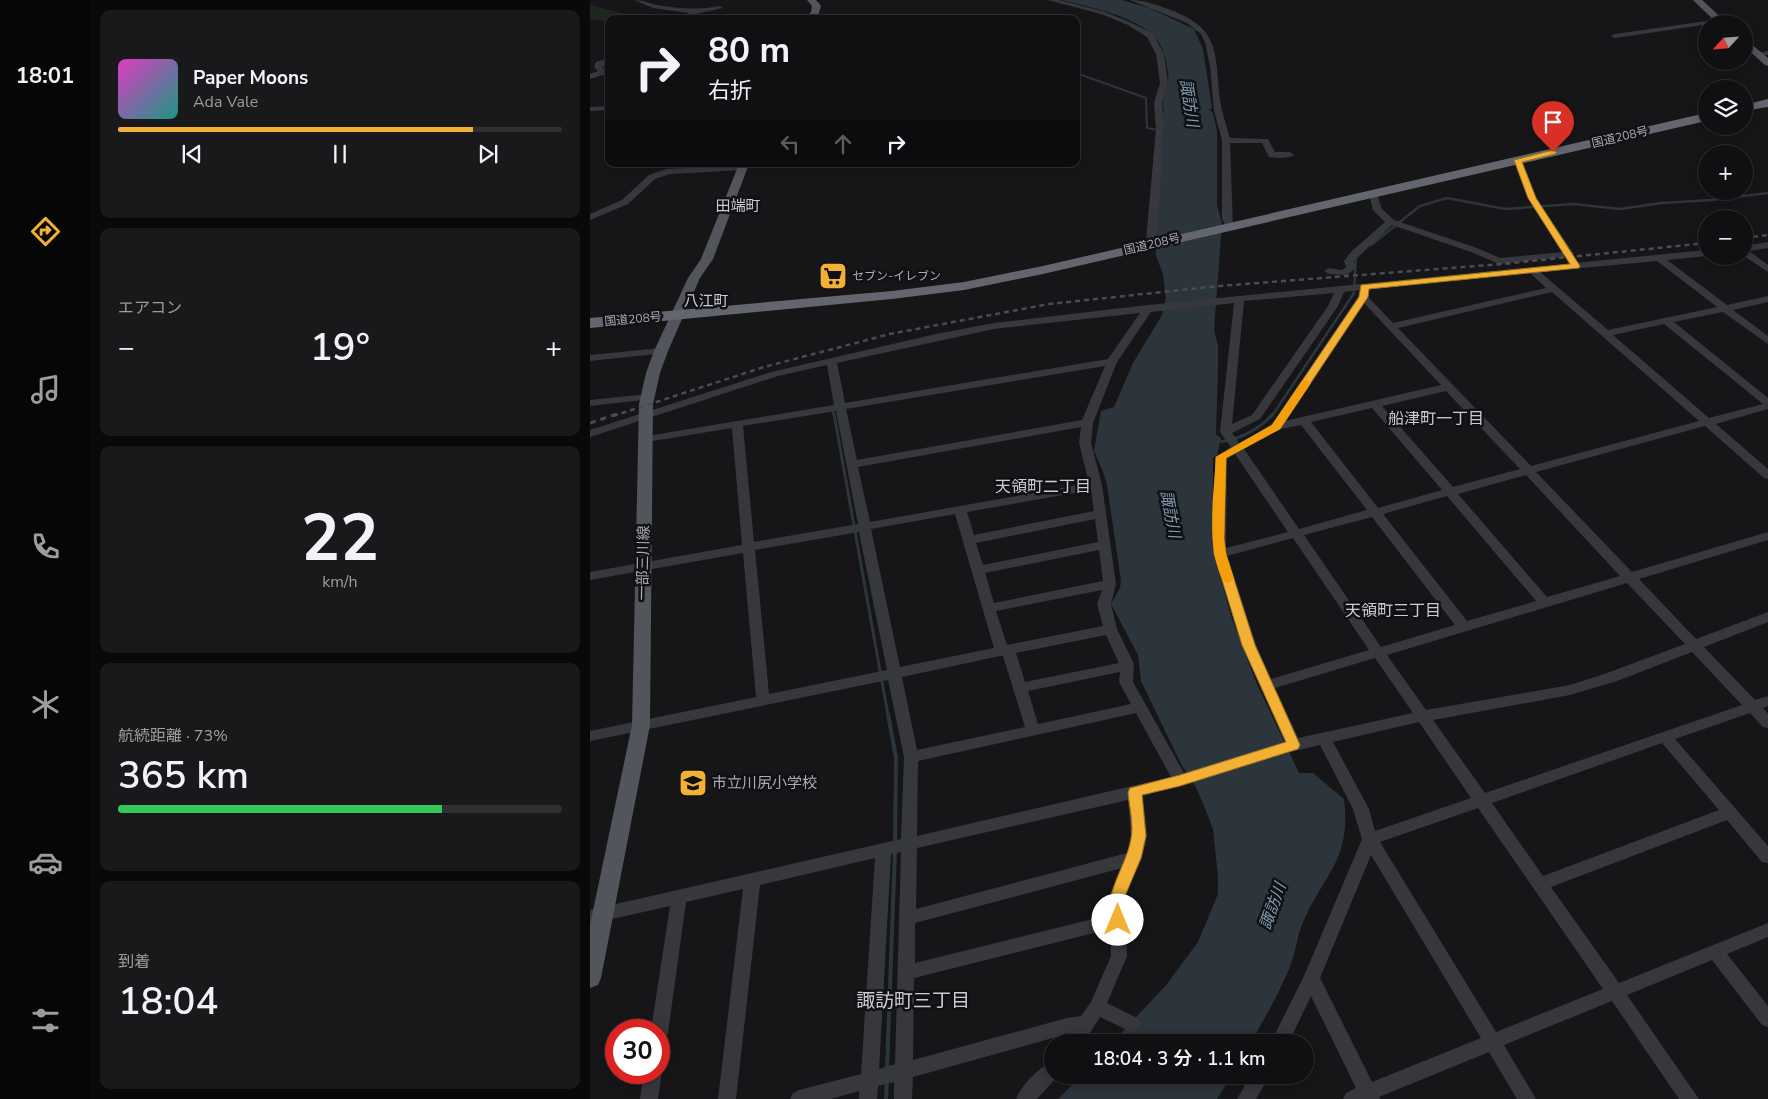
<!DOCTYPE html>
<html lang="ja">
<head>
<meta charset="utf-8">
<style>
	body { margin:0; font-family:"Nunito Sans","Noto Sans JP",sans-serif; background:#19191b; color:#f1f3f6; height:100vh; display:flex; flex-direction:column; font-size:19px; white-space:nowrap }
	* { box-sizing:border-box; margin:0 }
	p { font-size:16px; color:#9c9d9f }
	.icon { flex:none; width:28px; height:28px; fill:none; stroke:currentColor; stroke-width:2; stroke-linecap:round; stroke-linejoin:round }
	.map { position:relative; flex:1; overflow:hidden }
	.side { display:flex; flex-direction:column; gap:10px; padding:10px; background:#09090a; width:500px }
	.side>* { flex:none }
	.guide { position:absolute; left:15px; top:15px; width:475px; height:152px; border-radius:10px; box-shadow:0 2px 12px #0003,0 0 0 1px #303032; background:#101012; color:#f1f3f6; overflow:hidden }
	.needle { width:32px; rotate:244deg }
	.fabs { position:absolute; left:1108px; top:15px; display:grid; gap:10px }
	.fabs a { display:grid; place-items:center; width:55px; height:55px; border-radius:50%; background:#101012; box-shadow:0 2px 12px #0003,0 0 0 1px #303032; font-size:25px }
	.speed { position:absolute; left:15px; top:1019px; display:flex; gap:10px; font-size:25px; font-weight:700; text-align:center }
	.speed>* { display:grid; place-content:center; width:65px; height:65px; border-radius:50%; background:#101012; box-shadow:0 2px 12px #0003,0 0 0 1px #303032; line-height:1 }
	.speed .limit { border:8px solid #d22; background:#fff; color:#111 }
	.pin { position:absolute; display:grid; place-items:center; width:42px; height:42px; color:#fff; margin:-51px -21px; border-radius:50% 50% 50% 0; rotate:-45deg; box-shadow:0 0 5px #0007 }
	.pin .icon { rotate:45deg }
	.me { position:absolute; width:55px; margin:-28px; rotate:0deg; stroke-linejoin:round; filter:drop-shadow(0 0 4px #0008) }
	.turn { display:flex; align-items:center; gap:18px; height:105px; padding:0 20px; font-size:22px }
	.turn .icon { width:65px; height:65px; stroke-width:2.5 }
	.turn b { display:block; font-size:35px; line-height:42px }
	.lanes { display:flex; align-items:center; height:48px; padding:0 20px; background:#0003; justify-content:center; gap:25px; direction:ltr }
	.lanes .off { opacity:.35 }
	.big { font-size:38px; font-weight:600; line-height:1.1 }
	.side .card { flex:1; display:flex; flex-direction:column; justify-content:center; gap:8px; min-width:0; padding:0 18px; border-radius:10px; background:#19191b }
	.side .dial { align-items:center; gap:0 }
	.dial b { font-size:65px; line-height:1 }
	.song { display:flex; align-items:center; gap:15px }
	.cover { width:60px; height:60px; border-radius:8px; background:linear-gradient(135deg,hsl(310 70% 55%),hsl(170 70% 35%)) }
	.played { height:5px; border-radius:2px; background:linear-gradient(90deg,#f2b134 80%,#303032 80%) }
	.keys { display:flex; justify-content:space-around; direction:ltr }
	.heat { display:flex; justify-content:space-between; align-items:center; font-size:28px; direction:ltr }
	.charge { height:8px; border-radius:4px; background:linear-gradient(90deg,#34c759 73%,#303032 0) }
	.trip { position:absolute; left:454px; top:1034px; width:270px; height:50px; border-radius:25px; background:#101012; box-shadow:0 2px 12px #0003,0 0 0 1px #303032; font-weight:600; line-height:50px; text-align:center }
	main { display:flex; flex:1; min-height:0 }
	.menu { display:flex; flex-direction:column; width:90px; justify-content:space-around; align-items:center; background:#060607; color:#9c9d9f }
	.menu .icon { width:35px; height:35px }
	.menu .selected { color:#f2b134 }
	.menu b { font-size:22px; color:#f1f3f6 }
	.map>svg:first-child { display:block }
</style>
</head>
<body>
<main>
<nav class="menu">
<b>18:01</b>
<svg class="icon selected" aria-label="directions" viewBox="0 0 24 24"><path d="M12 3l9 9-9 9-9-9zM9 14v-3h6M13 9l2 2-2 2"/></svg>
<svg class="icon" aria-label="music" viewBox="0 0 24 24"><path d="M9 18V5l10-2v13"/><circle cx="6" cy="18" r="3"/><circle cx="16" cy="16" r="3"/></svg>
<svg class="icon" aria-label="phone" viewBox="0 0 24 24"><path d="M5 4h4l2 5-3 2q2 4 5 5l2-3 5 2v4C11 20 4 13 5 4z"/></svg>
<svg class="icon" aria-label="climate" viewBox="0 0 24 24"><path d="M12 3v18M4 7l16 10M4 17L20 7"/></svg>
<svg class="icon" aria-label="car" viewBox="0 0 24 24"><path d="M5 17H2v-5l4-1 3-4h7l3 4 3 1v5h-3M9 17h6M6 11h13"/><circle cx="7" cy="17" r="2"/><circle cx="17" cy="17" r="2"/></svg>
<svg class="icon" aria-label="filters" viewBox="0 0 24 24"><path d="M4 7h16M4 17h16"/><circle cx="9" cy="7" r="2"/><circle cx="15" cy="17" r="2"/></svg>
</nav>
<section class="side">
<div class="card">
<div class="song"><i class="cover"></i><div><b>Paper Moons</b><p>Ada Vale</p></div></div>
<div class="played"></div>
<div class="keys"><svg class="icon" aria-label="previous" viewBox="0 0 24 24"><path d="M18 5L8 12l10 7zM5 5v14"/></svg><svg class="icon" aria-label="pause" viewBox="0 0 24 24"><path d="M8 5v14M16 5v14"/></svg><svg class="icon" aria-label="next" viewBox="0 0 24 24"><path d="M6 5l10 7-10 7zM19 5v14"/></svg></div>
</div>
<div class="card"><p>エアコン</p>
<div class="heat"><a>−</a><b class="big">19°</b><a>+</a></div>
</div>
<div class="card dial"><b>22</b><p>km/h</p></div>
<div class="card"><p>航続距離 · 73%</p><b class="big">365 km</b><div class="charge"></div></div>
<div class="card"><p>到着</p><b class="big">18:04</b></div>
</section>
<div class="map">
<svg width="1178" height="1099" viewBox="0 0 1178 1099">
	<rect width="100%" height="100%" fill="#161618"/>
	<path fill="#1e261f" d="M0,4C17,11 34,12 51,19H19V22L0,19Z"/>
	<g fill="#2c353c">
		<path d="M471,0H532L559,8L604,29L613,49L622,108L619,110L623,113L627,131V205L632,223L624,330L628,345V368L626,432V435L631,438L627,455L623,458V551L642,619L666,682L709,773H723L754,799C761,860 736,871 714,920C707,935 706,952 700,967C689,993 675,1018 661,1042H523L577,984L608,942L628,894V877L623,829L615,808L606,787L591,764L551,681L548,655L521,604L530,588L531,581L517,485L512,469L504,451L511,411L524,407L543,363L572,315L576,298L573,274L566,256L565,238L574,132L572,131L570,114L574,112C569,97 581,87 578,72C576,60 574,48 566,39C548,16 498,7 471,0Z"/>
		<path d="M492,1075H642L627,1099H468Z"/>
	</g>
	<g fill="none" stroke-linecap="round" stroke-linejoin="round">
		<path stroke="#2c353c" stroke-width="2" d="M486,73L556,98L557,128L579,132"/>
		<g stroke="#2c353c" stroke-width="2.5">
			<path d="M781,245L830,206L857,198L915,209L983,204L1030,209L1071,203L1121,200L1178,193"/>
			<path d="M243,411L244,416"/>
			<path d="M682,416L764,293L766,257"/>
		</g>
		<g stroke="#2c353c" stroke-width="3">
			<path d="M244,414L298,715"/>
			<path d="M626,442C647,441 669,430 683,414"/>
		</g>
		<g stroke="#2c353c" stroke-width="4">
			<path d="M298,714L306,758L305,844"/>
			<path d="M297,1068L305,850"/>
			<path d="M296,1099L297,1080"/>
		</g>
		<g fill="#37383d" fill-rule="evenodd">
			<path d="M44,0C52,0 58,3 67,5C90,9 107,10 130,6L133,8L106,14L102,19H95L99,13L63,8Z"/>
			<path d="M458,0H469L515,12L542,23L563,34L574,54L578,83L572,103L574,129L566,246H560L556,240L566,129L564,103L570,83L566,54L557,37L538,25L511,14Z"/>
			<path d="M540,0C554,0 567,5 581,10C631,29 625,54 630,100C632,113 636,125 640,138L678,139L685,152H700L704,155C699,159 686,158 679,157L672,143H640L643,228H637L632,219V140L624,111L620,66L615,42L611,34L597,23Z"/>
			<path d="M1131,19L1134,21L1133,22L1025,38L1021,36L1025,34Z"/>
			<path d="M1178,51V55L1168,56L1164,54Z"/>
			<path d="M19,58V63L12,67L14,69L19,68V73L0,79V74L8,71L4,67L6,62Z"/>
			<path d="M19,106V110L0,111V107Z"/>
			<path d="M928,157L932,160L946,198L984,254L982,256L909,264L881,252L802,225L764,261L766,268L757,275L739,274L734,271L739,268L752,270L756,267L754,261L762,251L795,222L783,210L779,194L783,191L787,194L792,209L804,220L887,248L910,258L973,252L938,198L924,160Z"/>
			<path d="M152,165L155,166V170L80,174L65,179L38,204L0,220V214L32,200L59,175L76,169Z"/>
			<path d="M1178,242V248L1159,251L1178,265V272L1154,256V246Z"/>
			<path d="M1116,250V256L1077,260L1137,305L1178,296V302L1143,310L1178,336V344L1133,312L1084,322L1178,398V409L1126,424L1178,469V479L1174,478L1115,426L946,472L1042,572L1178,532V540L1049,579L1106,639L1178,612V622L1114,647L1165,700L1178,696V706L1173,708L1178,714V728L1173,727L1160,713L1085,739L1178,846V863L1172,862L1137,820L961,887L1029,983L1178,923V937L1137,954L1178,1006V1027L1172,1025L1122,960L1037,995L1109,1099H1089L1022,1001L914,1045L946,1099H927L899,1052L789,1097L790,1099H753L756,1093L766,1088L721,996L699,1042H681L714,976L772,839L763,809L730,745L704,751L553,796L557,836L552,858L535,896L537,956L517,1003L547,1018L550,1024L547,1030L541,1032L510,1017L494,1042H475L479,1034H477L323,1077L322,1099H304V1082L288,1086L287,1099H269V1091L241,1099H200L203,1093L209,1090L271,1074L285,858L170,885L146,1099H128L153,889L96,902L78,1033L75,1039L69,1041V1030H61L80,906L0,924V910L311,839L314,757L298,680L0,741V731L166,697L153,553L0,580V572L152,545L142,428L57,442L51,439L57,436L244,405L237,365L188,376L0,437V430L181,372L346,334L404,323L558,305ZM1067,261L1127,307L1018,330L950,272ZM940,273L956,288L803,323L778,297V289ZM770,290L768,297L682,425L649,443L642,433L670,419L748,306L754,292ZM962,292L1109,421L941,466L808,328ZM744,293L738,306L662,415L642,424L654,301ZM644,303L630,432L641,447L625,457L624,554L652,645L695,742L594,773L543,682L544,664L527,629L521,604L526,584L512,485L501,443L503,423L527,362L561,312ZM774,303L851,385L695,421ZM550,313L518,359L255,403L247,363L404,329ZM1074,324L1173,404L1119,418L1023,335ZM515,366L492,420L267,460L256,409ZM856,391L930,469L863,487L792,406ZM782,408L852,490L788,508L721,422ZM246,411L268,524L164,542L153,426ZM711,425L777,510L709,529L654,449L690,429ZM491,427L489,443L499,483L280,522L268,467ZM645,454L698,532L636,548L637,459ZM936,475L1030,576L957,597L868,494ZM501,490L504,511L384,535L377,512ZM857,496L946,601L877,621L793,514ZM365,514L404,648L310,667L281,529ZM782,517L865,625L791,647L714,535ZM505,519L508,542L393,565L386,543ZM269,532L297,670L179,694L165,550ZM703,538L779,650L681,679L666,645L637,556ZM509,550L513,581L404,603L395,573ZM1037,583L1095,644L1017,673L980,685L836,710L797,655ZM512,590L507,604L513,626L417,645L406,611ZM516,635L529,663L435,682L426,653ZM1102,652L1152,705L895,793L843,720L980,695L1027,681ZM410,656H413L435,727L327,750L312,677ZM785,658L823,713L708,738L685,688ZM530,672L529,682L541,704L448,724L438,691ZM546,713L581,777L327,836L328,761ZM829,722L881,798L785,831L779,809L743,742ZM1072,743L1129,810L953,876L902,803ZM538,800L541,836L537,853L326,909L327,848ZM888,808L1013,989L906,1032L790,842ZM311,852L305,1064L289,1069L301,854ZM781,855L891,1038L782,1082L730,978ZM532,868L519,896V915L325,963V923ZM520,929L521,956L501,1002L491,1016L477,1018L323,1060L324,978Z"/>
			<path d="M71,348L75,349L76,351L75,353L0,361V355Z"/>
			<path d="M58,394L62,395L63,397L62,399L0,406V400Z"/>
			<path d="M462,1062V1075H469L447,1099H426C431,1086 449,1067 462,1062Z"/>
			<path d="M69,1066L72,1072L68,1099H50L54,1072H69Z"/>
			<path d="M661,1075H680L666,1099H647Z"/>
		</g>
		<g fill="#53555c" fill-rule="evenodd">
			<path d="M217,0H226L231,6L229,13L224,19H214L221,12L222,6Z"/>
			<path d="M1103,0H1112L1138,24H1128Z"/>
			<path d="M1154,38L1178,58V66L1175,65L1154,46Z"/>
			<path d="M149,164H159L123,259L110,278L78,351L70,373L63,404L60,725L11,978L8,985L0,988V925L42,725L49,404L56,373L64,351L98,278L111,259Z"/>
		</g>
		<g fill="#63666e" fill-rule="evenodd">
			<path d="M1178,99V107L1154,111V105Z"/>
			<path d="M1116,113V121L453,274L374,290L302,299L0,328V318L302,291L374,282L453,266Z"/>
		</g>
		<g stroke="#4a4c52" stroke-width="2.5" stroke-dasharray="5 4" stroke-linecap="butt">
			<path d="M1154,238L1178,235"/>
			<path d="M23,416L174,367L300,334L459,304L629,286L912,264L1116,243"/>
		</g>
		<path stroke="#4a4c52" stroke-width="3" stroke-dasharray="6 5" stroke-linecap="butt" d="M0,423L27,414"/>
	</g>
	<path fill="#f2b134" stroke="#9d7322" d="M963,150L967,152L965,154L932,162L946,198L990,266L989,268L779,289L778,297L690,429L636,458L634,539L636,554L665,645L710,745L708,749L590,786L552,795L556,836L551,858L535,896V920L533,924L528,926L523,924C510,899 537,865 541,839C544,824 539,806 538,792L540,788L590,775L696,742L652,645L624,554L623,539L626,457L682,425L769,297L771,285L980,264L938,198L924,160Z"/>
	<path fill="#f59e0b" d="M716,380L721,383L690,429L636,458L634,539L636,554L644,579L638,583L634,582C615,548 624,494 626,457L682,425L712,381Z"/>
	<defs>
		<symbol id="supermarket-square" viewBox="-11 -11 22 22"><rect x="-9" y="-9" width="18" height="18" rx="4" fill="#f2b134" stroke="#111113"/><path d="M-6-5.5h2.5l.6 2H6L4.5 2H-2.5L-4.4-4H-6ZM-1.5 3.2a1.3 1.3 0 1 0 .1 0ZM3 3.2a1.3 1.3 0 1 0 .1 0Z" fill="#111"/></symbol>
		<symbol id="school-square" viewBox="-11 -11 22 22"><rect x="-9" y="-9" width="18" height="18" rx="4" fill="#f2b134" stroke="#111113"/><path d="M0-5L7-2L0 1L-7-2ZM-4 1L0 2.5L4 1V4Q0 6-4 4Z" fill="#111"/></symbol>
	</defs>
	<g fill-rule="evenodd">
		<use href="#supermarket-square" x="227" y="260" width="32" height="32"/>
		<use href="#school-square" x="87" y="767" width="32" height="32"/>
	</g>
	<g text-anchor="middle" stroke-width="5" stroke-linejoin="round" paint-order="stroke">
		<g font-size="12" fill="#a8adb8" stroke="#111113">
			<text transform="translate(1030 137) rotate(-13)" y="4">国道208号</text>
			<text transform="translate(562 244) rotate(-13)" y="4">国道208号</text>
			<text transform="translate(43 319) rotate(-5)" y="4">国道208号</text>
		</g>
		<g font-size="12" fill="#a8adb8" stroke="#111113" text-anchor="start">
			<text x="262" y="280">セブン-イレブン</text>
		</g>
		<g font-size="15" fill="#c9ccd4" stroke="#111113">
			<text x="148" y="211">田端町</text>
			<text x="116" y="306">八江町</text>
		</g>
		<g font-size="15" fill="#a8adb8" stroke="#111113">
			<text transform="translate(53 563) rotate(-89)" y="5">一部三川線</text>
		</g>
		<g font-size="15" fill="#a8adb8" stroke="#111113" text-anchor="start">
			<text x="122" y="788">市立川尻小学校</text>
		</g>
		<g font-size="16" font-style="italic" fill="#7f9bb3" stroke="#111113">
			<text transform="translate(600 103) rotate(81)" y="6">諏訪川</text>
			<text transform="translate(581 514) rotate(79)" y="6">諏訪川</text>
			<text transform="translate(682 906) rotate(-70)" y="6">諏訪川</text>
		</g>
		<g font-size="16" fill="#c9ccd4" stroke="#111113">
			<text x="846" y="424">船津町一丁目</text>
			<text x="453" y="492">天領町二丁目</text>
			<text x="803" y="616">天領町三丁目</text>
		</g>
		<g font-size="19" fill="#c9ccd4" stroke="#111113">
			<text x="323" y="1007">諏訪町三丁目</text>
		</g>
	</g>
</svg>
<div class="fabs">
<a><svg class="needle" viewBox="-14 -14 28 28"><path d="M0-13l5 13h-10z" fill="#e53935"/><path d="M0 13l5-13h-10z" fill="#9c9d9f"/></svg></a>
<a><svg class="icon" aria-label="layers" viewBox="0 0 24 24"><path d="M12 4l9 5-9 5-9-5zM3 14l9 5 9-5"/></svg></a>
<a>+</a>
<a>−</a>
</div>
<div class="speed"><div class="limit">30</div></div>
<div class="pin" style="left:963px;top:152px;background:#d93025"><svg class="icon" aria-label="arrive" viewBox="0 0 24 24"><path d="M6 21V4h12l-3 4 3 4H6"/></svg></div>
<svg class="me" style="left:528px;top:920px" viewBox="-20 -20 40 40"><circle r="19" fill="#fff"/><path d="M0-13L10 11 0 6-10 11z" fill="#f2b134"/></svg>
<div class="trip">18:04 · 3 分 · 1.1 km</div>
<div class="guide">
<div class="turn"><svg class="icon" aria-label="right" viewBox="0 0 24 24"><path d="M7 20v-9h11M14 6l5 5-5 5"/></svg><div><b>80 m</b>右折</div></div>
<div class="lanes"><svg class="icon off" aria-label="left" viewBox="0 0 24 24"><path d="M17 20v-9H6M10 6l-5 5 5 5"/></svg><svg class="icon off" aria-label="ahead" viewBox="0 0 24 24"><path d="M12 20V5M6 11l6-6 6 6"/></svg><svg class="icon" aria-label="right" viewBox="0 0 24 24"><path d="M7 20v-9h11M14 6l5 5-5 5"/></svg></div>
</div>
</div>
</main>
</body>
</html>
